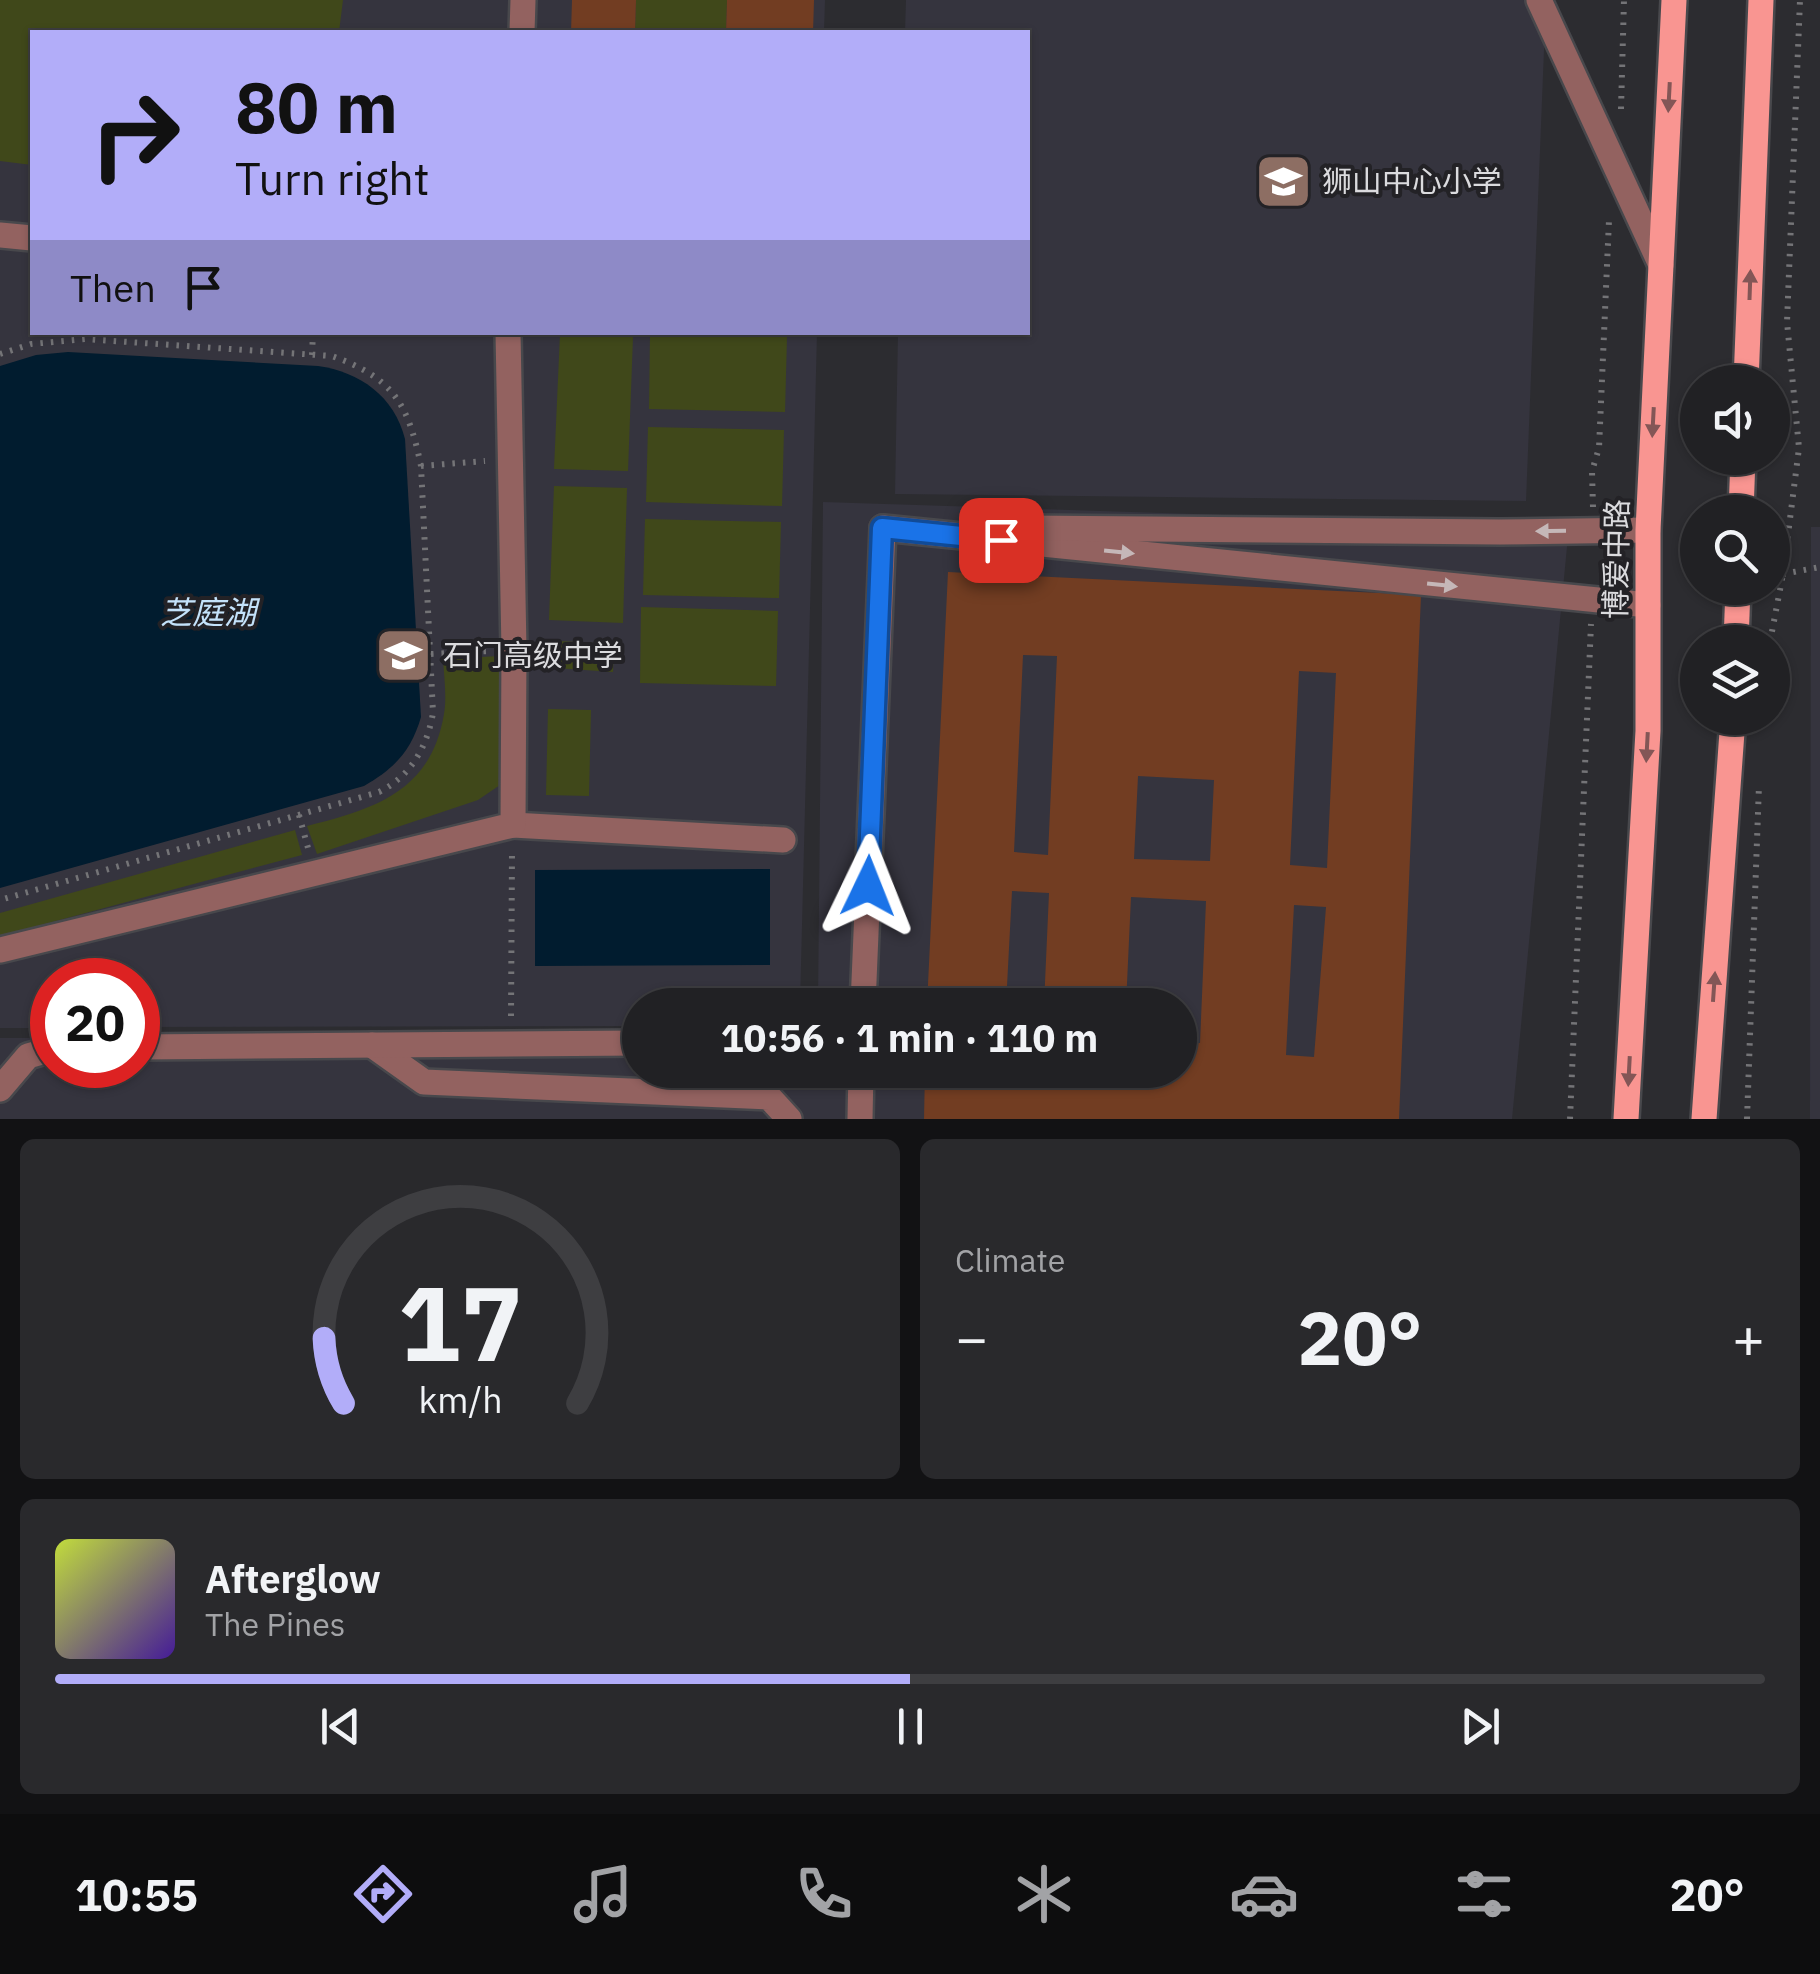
<!DOCTYPE html>
<html lang="en">
<head>
<meta charset="utf-8">
<style>
	body { margin:0; font-family:"IBM Plex Sans","Noto Sans SC",sans-serif; background:#29292c; color:#f1f3f6; height:100vh; display:flex; flex-direction:column; font-size:38px; white-space:nowrap }
	* { box-sizing:border-box; margin:0 }
	p { font-size:32px; color:#a2a3a6 }
	.icon { flex:none; width:55px; height:55px; fill:none; stroke:currentColor; stroke-width:2; stroke-linecap:round; stroke-linejoin:round }
	.map { position:relative; height:1119px; overflow:hidden }
	.panel { display:flex; flex-direction:column; gap:20px; padding:20px; background:#121214; flex:1 }
	.panel>* { flex:none }
	.guide { position:absolute; left:30px; top:30px; width:1000px; height:305px; border-radius:0px; box-shadow:0 2px 8px #0004,0 0 0 2px #3e3e41; background:#b2adf9; color:#111; overflow:hidden }
	.controls { position:absolute; left:1680px; top:365px; display:grid; gap:20px }
	.controls a { display:grid; place-items:center; width:110px; height:110px; border-radius:50%; background:#212124; box-shadow:0 2px 8px #0004,0 0 0 2px #3e3e41; font-size:50px }
	.speed { position:absolute; left:30px; top:958px; display:flex; gap:20px; font-size:50px; font-weight:700; text-align:center }
	.speed>* { display:grid; place-content:center; width:130px; height:130px; border-radius:50%; background:#212124; box-shadow:0 2px 8px #0004,0 0 0 2px #3e3e41; line-height:1 }
	.speed .limit { border:15px solid #d22; background:#fff; color:#111 }
	.pin { position:absolute; display:grid; place-items:center; width:85px; height:85px; color:#fff; margin:-42px; border-radius:20px; box-shadow:0 5px 15px #0006 }
	.me { position:absolute; width:110px; margin:-55px; rotate:2deg; stroke-linejoin:round; filter:drop-shadow(0 0 8px #0008) }
	.turn { display:flex; align-items:center; gap:35px; height:210px; padding:0 40px; font-size:45px }
	.turn .icon { width:130px; height:130px; stroke-width:2.5 }
	.turn b { display:block; font-size:70px; line-height:85px }
	.then { display:flex; align-items:center; height:95px; padding:0 40px; background:#0003; gap:20px; font-size:38px }
	.big { font-size:75px; font-weight:700; line-height:1.1 }
	.panel .widget { flex:1; display:flex; flex-direction:column; justify-content:center; gap:15px; min-width:0; padding:0 35px; border-radius:15px; background:#29292c }
	.panel .dial { align-items:center; gap:0 }
	.dial svg { height:260px; overflow:visible; fill:none; stroke:#3e3e41; stroke-width:7; stroke-linecap:round; text-anchor:middle }
	.dial text { fill:#f1f3f6; stroke:none }
	.song { display:flex; align-items:center; gap:30px }
	.cover { width:120px; height:120px; border-radius:15px; background:linear-gradient(135deg,hsl(70 70% 55%),hsl(260 70% 35%)) }
	.played { height:10px; border-radius:5px; background:linear-gradient(90deg,#b2adf9 50%,#3e3e41 50%) }
	.keys { display:flex; justify-content:space-around; direction:ltr }
	.heat { display:flex; justify-content:space-between; align-items:center; font-size:55px; direction:ltr }
	.panel .tiles { flex:1; display:grid; gap:20px; grid-template-columns:1fr 1fr }
	.widget:last-child { grid-column:span 2 }
	.trip { position:absolute; left:622px; top:988px; width:575px; height:100px; border-radius:50px; background:#212124; box-shadow:0 2px 8px #0004,0 0 0 2px #3e3e41; font-weight:700; line-height:100px; text-align:center }
	.menu { display:flex; height:160px; justify-content:space-around; align-items:center; background:#0d0d0e; color:#a2a3a6 }
	.menu .icon { width:70px; height:70px }
	.menu .active { color:#b2adf9 }
	.menu b { font-size:45px; color:#f1f3f6 }
	.map>svg:first-child { display:block }
</style>
</head>
<body>
<div class="map">
<svg width="1820" height="1119" viewBox="0 0 1820 1119">
	<rect width="100%" height="100%" fill="#2c2c30"/>
	<g fill="#35343e">
		<path d="M0,0H825L824,32H32V332L817,333L800,1005H640V1026L138,1027V980H52V1028H0Z"/>
		<path d="M906,0H1546L1526,501L895,494L898,333L1028,332V32H905Z"/>
		<path d="M823,502L1569,526L1512,1119H0V1038H52V1065H138V1039L640,1042V1070H1180V1005H818Z"/>
		<path d="M1811,527H1820V1119H1810Z"/>
	</g>
	<g fill="#40481a">
		<path d="M0,0H343L339,32H32V165L0,161Z"/>
		<path d="M636,0H727L726,32H635Z"/>
		<path d="M560,334L633,337L628,471L554,469Z"/>
		<path d="M650,334L787,337L785,412L649,409Z"/>
		<path d="M648,427L784,430L782,506L646,502Z"/>
		<path d="M554,486L627,488L623,623L549,620Z"/>
		<path d="M645,519L781,522L779,598L643,595Z"/>
		<path d="M641,607L778,611L776,686L640,683Z"/>
		<path d="M558,641L614,644L613,672L556,668Z"/>
		<path d="M500,656V785L478,800L317,854L307,826C374,809 431,792 444,714C447,697 444,676 443,659Z"/>
		<path d="M548,709L591,710L589,796L546,795Z"/>
		<path d="M295,830L302,855L0,936V913Z"/>
	</g>
	<g fill="#011c2f">
		<path d="M68,352L318,366C360,372 394,396 405,439L421,717C411,751 395,768 364,786L0,888V366L36,355Z"/>
		<path d="M770,869V965L535,966V870Z"/>
	</g>
	<g fill="#723d22" fill-rule="evenodd">
		<path d="M572,0H636L635,32H571Z"/>
		<path d="M727,0H814L813,32H726Z"/>
		<path d="M948,572L1421,595L1399,1119H924L925,1070H1180V1042L1200,1043L1206,901L1131,897L1126,1005H1044L1049,893L1012,891L1006,1005H927ZM1023,655L1057,656L1048,855L1014,852ZM1299,671L1336,673L1327,868L1290,865ZM1138,776L1214,780L1210,861L1134,859ZM1294,905L1326,907L1314,1057L1286,1055Z"/>
	</g>
	<g fill="none" stroke-linecap="round" stroke-linejoin="round">
		<defs>
			<g id="minor">
				<path d="M1539,0L1661,265"/>
				<path d="M522,32L523,0"/>
				<path d="M0,235L32,238"/>
				<path d="M883,528L1648,605"/>
				<path d="M1023,528L1500,532L1648,530"/>
				<path d="M513,825L783,840"/>
				<path d="M0,950L513,825L514,650L508,332"/>
				<path d="M863,1005L883,528"/>
				<path d="M372,1045L424,1082L769,1097L789,1119"/>
				<path d="M138,1047L640,1043"/>
				<path d="M0,1089L28,1056L52,1049"/>
				<path d="M860,1119L861,1070"/>
			</g>
			<g id="major">
				<path d="M1746,382L1761,0"/>
				<path d="M1741,512L1743,458"/>
				<path d="M1736,642L1738,588"/>
				<path d="M1626,1119L1648,731V530L1674,0"/>
				<path d="M1704,1119L1733,718"/>
			</g>
		</defs>
		<use href="#minor" stroke="#48484c" stroke-width="30"/>
		<use href="#major" stroke="#48484c" stroke-width="30"/>
		<g stroke="#747477" stroke-width="6" stroke-dasharray="2.5 8" stroke-linecap="butt">
			<path d="M1621,109L1624,0"/>
			<path d="M0,354L31,344L85,339L332,356C393,378 408,403 421,466L433,713C427,747 411,776 379,792L0,900"/>
			<path d="M312,355L313,332"/>
			<path d="M421,466L485,461"/>
			<path d="M1593,507L1592,471L1599,448L1609,220"/>
			<path d="M1783,574L1820,567"/>
			<path d="M1770,642L1783,574L1799,448L1787,322L1800,0"/>
			<path d="M431,654L490,651"/>
			<path d="M299,815L308,848"/>
			<path d="M511,1016L512,852"/>
			<path d="M1570,1119L1591,624"/>
			<path d="M1747,1119L1759,785"/>
		</g>
		<use href="#minor" stroke="#936260" stroke-width="25"/>
		<use href="#major" stroke="#f99591" stroke-width="25"/>
	</g>
	<defs><path id="oneway-solid" d="M-6-.8H1V-3.2L6.5 0L1 3.2V.8H-6Z" transform="scale(2.5)"/></defs>
	<g fill="#835656">
		<use href="#oneway-solid" transform="translate(1669 97) rotate(93)"/>
		<use href="#oneway-solid" transform="translate(1750 285) rotate(-88)"/>
		<use href="#oneway-solid" transform="translate(1653 422) rotate(93)"/>
		<use href="#oneway-solid" transform="translate(1647 747) rotate(93)"/>
		<use href="#oneway-solid" transform="translate(1714 987) rotate(-86)"/>
		<use href="#oneway-solid" transform="translate(1629 1071) rotate(93)"/>
	</g>
	<g fill="#c5b7b8">
		<use href="#oneway-solid" transform="translate(1551 531) rotate(179)"/>
		<use href="#oneway-solid" transform="translate(1119 552) rotate(6)"/>
		<use href="#oneway-solid" transform="translate(1442 585) rotate(6)"/>
	</g>
	<g fill="none" stroke-linecap="round" stroke-linejoin="round">
		<defs>
			<path id="route" d="M868,886L882,528L1001,540"/>
		</defs>
		<use href="#route" stroke="#114b97" stroke-width="25"/>
		<use href="#route" stroke="#1a73e8" stroke-width="18"/>
	</g>
	<defs>
		<symbol id="school-square" viewBox="-11 -11 22 22"><rect x="-9" y="-9" width="18" height="18" rx="4" fill="#8d6e63" stroke="#232226"/><path d="M0-5L7-2L0 1L-7-2ZM-4 1L0 2.5L4 1V4Q0 6-4 4Z" fill="#fff"/></symbol>
	</defs>
	<g fill-rule="evenodd">
		<use href="#school-square" x="1252" y="150" width="63" height="63"/>
		<use href="#school-square" x="372" y="624" width="63" height="63"/>
	</g>
	<g text-anchor="middle" stroke-width="8" stroke-linejoin="round" paint-order="stroke">
		<g font-size="30" fill="#dbdbde" stroke="#232226" text-anchor="start">
			<text x="1322" y="192">狮山中心小学</text>
			<text x="443" y="666">石门高级中学</text>
		</g>
		<g font-size="30" fill="#dbdbde" stroke="#232226">
			<text transform="translate(1617 559) rotate(-89)" y="10">博爱中路</text>
		</g>
		<g font-size="32" font-style="italic" fill="#c4e2fa" stroke="#232226">
			<text x="208" y="624">芝庭湖</text>
		</g>
	</g>
</svg>
<div class="controls">
<a><svg class="icon" aria-label="sound" viewBox="0 0 24 24"><path d="M4 9h4l5-4v14l-5-4H4zM17 9q2 3 0 6"/></svg></a>
<a><svg class="icon" aria-label="search" viewBox="0 0 24 24"><circle cx="10" cy="10" r="6"/><path d="M15 15l6 6"/></svg></a>
<a><svg class="icon" aria-label="layers" viewBox="0 0 24 24"><path d="M12 4l9 5-9 5-9-5zM3 14l9 5 9-5"/></svg></a>
</div>
<div class="speed"><div class="limit">20</div></div>
<div class="pin" style="left:1001px;top:540px;background:#d93025"><svg class="icon" aria-label="arrive" viewBox="0 0 24 24"><path d="M6 21V4h12l-3 4 3 4H6"/></svg></div>
<svg class="me" style="left:868px;top:886px" viewBox="-20 -20 40 40"><path d="M0-17L14 15 0 8-14 15z" fill="#1a73e8" stroke="#fff" stroke-width="4"/></svg>
<div class="trip">10:56 · 1 min · 110 m</div>
<div class="guide">
<div class="turn"><svg class="icon" aria-label="right" viewBox="0 0 24 24"><path d="M7 20v-9h11M14 6l5 5-5 5"/></svg><div><b>80 m</b>Turn right</div></div>
<div class="then">Then<svg class="icon" aria-label="arrive" viewBox="0 0 24 24"><path d="M6 21V4h12l-3 4 3 4H6"/></svg></div>
</div>
</div>
<section class="panel">
<div class="tiles">
<div class="widget dial"><svg viewBox="0 0 100 80">
<path d="M14 69A42 42 0 1 1 86 69"/>
<path d="M14 69A42 42 0 0 1 8 49" stroke="#b2adf9"/>
<text x="50" y="56" font-size="32" font-weight="700">17</text>
<text x="50" y="72" font-size="11">km/h</text>
</svg></div>
<div class="widget"><p>Climate</p>
<div class="heat"><a>−</a><b class="big">20°</b><a>+</a></div>
</div>
<div class="widget">
<div class="song"><i class="cover"></i><div><b>Afterglow</b><p>The Pines</p></div></div>
<div class="played"></div>
<div class="keys"><svg class="icon" aria-label="previous" viewBox="0 0 24 24"><path d="M18 5L8 12l10 7zM5 5v14"/></svg><svg class="icon" aria-label="pause" viewBox="0 0 24 24"><path d="M8 5v14M16 5v14"/></svg><svg class="icon" aria-label="next" viewBox="0 0 24 24"><path d="M6 5l10 7-10 7zM19 5v14"/></svg></div>
</div>
</div>
</section>
<nav class="menu">
<b>10:55</b>
<svg class="icon active" aria-label="directions" viewBox="0 0 24 24"><path d="M12 3l9 9-9 9-9-9zM9 14v-3h6M13 9l2 2-2 2"/></svg>
<svg class="icon" aria-label="music" viewBox="0 0 24 24"><path d="M9 18V5l10-2v13"/><circle cx="6" cy="18" r="3"/><circle cx="16" cy="16" r="3"/></svg>
<svg class="icon" aria-label="phone" viewBox="0 0 24 24"><path d="M5 4h4l2 5-3 2q2 4 5 5l2-3 5 2v4C11 20 4 13 5 4z"/></svg>
<svg class="icon" aria-label="climate" viewBox="0 0 24 24"><path d="M12 3v18M4 7l16 10M4 17L20 7"/></svg>
<svg class="icon" aria-label="car" viewBox="0 0 24 24"><path d="M5 17H2v-5l4-1 3-4h7l3 4 3 1v5h-3M9 17h6M6 11h13"/><circle cx="7" cy="17" r="2"/><circle cx="17" cy="17" r="2"/></svg>
<svg class="icon" aria-label="filters" viewBox="0 0 24 24"><path d="M4 7h16M4 17h16"/><circle cx="9" cy="7" r="2"/><circle cx="15" cy="17" r="2"/></svg>
<b>20°</b>
</nav>
</body>
</html>
